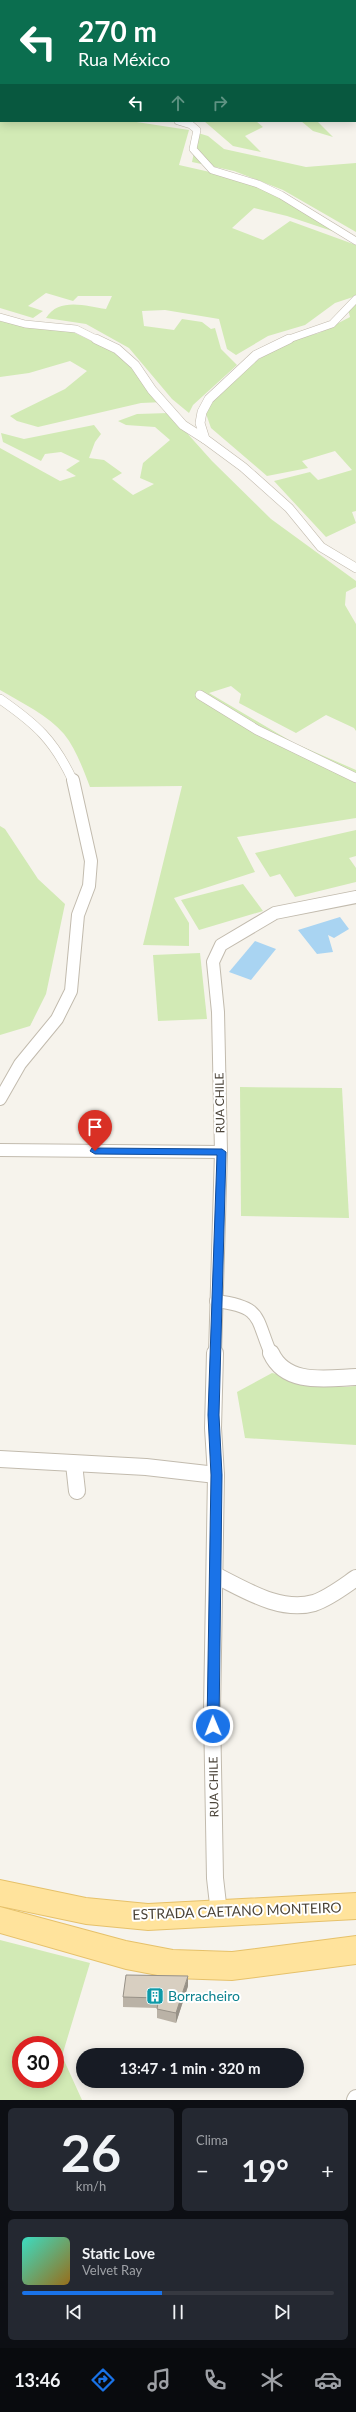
<!DOCTYPE html>
<html lang="pt">
<head>
<meta charset="utf-8">
<style>
	body { margin:0; font-family:Lato,sans-serif; background:#242831; color:#f1f3f6; height:100vh; display:flex; flex-direction:column; font-size:15px; white-space:nowrap }
	* { box-sizing:border-box; margin:0 }
	p { font-size:13px; color:#9ea1a6 }
	.icon { flex:none; width:22px; height:22px; fill:none; stroke:currentColor; stroke-width:2; stroke-linecap:round; stroke-linejoin:round }
	.map { position:relative; height:2100px; overflow:hidden }
	.panel { display:flex; flex-direction:column; gap:8px; padding:8px; background:#0d0f14; flex:1 }
	.panel>* { flex:none }
	.banner { position:absolute; left:0px; top:0px; width:356px; height:122px; box-shadow:0 2px 10px #0003; background:#0b6e4f; color:#fff; overflow:hidden }
	.speed { position:absolute; left:12px; top:2036px; display:flex; gap:8px; font-size:20px; font-weight:700; text-align:center }
	.speed>* { display:grid; place-content:center; width:52px; height:52px; border-radius:50%; background:#171b24; box-shadow:0 2px 10px #0003; line-height:1 }
	.speed .limit { border:6px solid #d22; background:#fff; color:#111 }
	.pin { position:absolute; display:grid; place-items:center; width:34px; height:34px; color:#fff; margin:-41px -17px; border-radius:50% 50% 50% 0; rotate:-45deg; box-shadow:0 0 4px #0007 }
	.pin .icon { rotate:45deg }
	.me { position:absolute; width:44px; margin:-22px; rotate:359deg; stroke-linejoin:round; filter:drop-shadow(0 0 3px #0008) }
	.turn { display:flex; align-items:center; gap:14px; height:84px; padding:0 12px; font-size:18px }
	.turn .icon { width:52px; height:52px; stroke-width:2.5 }
	.turn b { display:block; font-size:28px; line-height:34px }
	.lanes { display:flex; align-items:center; height:38px; padding:0 12px; background:#0003; justify-content:center; gap:20px; direction:ltr }
	.lanes .off { opacity:.35 }
	.big { font-size:30px; font-weight:700; line-height:1.1 }
	.panel .card { flex:1; display:flex; flex-direction:column; justify-content:center; gap:6px; min-width:0; padding:0 14px; border-radius:6px; background:#242831 }
	.panel .dial { align-items:center; gap:0 }
	.dial b { font-size:52px; line-height:1 }
	.song { display:flex; align-items:center; gap:12px }
	.cover { width:48px; height:48px; border-radius:6px; background:linear-gradient(135deg,hsl(170 70% 55%),hsl(40 70% 35%)) }
	.played { height:4px; border-radius:2px; background:linear-gradient(90deg,#1a73e8 45%,#363941 45%) }
	.keys { display:flex; justify-content:space-around; direction:ltr }
	.heat { display:flex; justify-content:space-between; align-items:center; font-size:22px; direction:ltr }
	.panel .tiles { flex:1; display:grid; gap:8px; grid-template-columns:1fr 1fr }
	.card:last-child { grid-column:span 2 }
	.trip { position:absolute; left:76px; top:2048px; width:228px; height:40px; border-radius:20px; background:#171b24; box-shadow:0 2px 10px #0003; font-weight:700; line-height:40px; text-align:center }
	.tabs { display:flex; height:64px; justify-content:space-around; align-items:center; background:#090b0e; color:#9ea1a6 }
	.tabs .icon { width:28px; height:28px }
	.tabs .selected { color:#1a73e8 }
	.tabs b { font-size:18px; color:#f1f3f6 }
	.map>svg:first-child { display:block }
</style>
</head>
<body>
<div class="map">
<svg width="356" height="2100" viewBox="0 0 356 2100">
	<rect width="100%" height="100%" fill="#f6f3ec"/>
	<g fill="#d2eab5" fill-rule="evenodd">
		<path d="M32,0H356V91L355,1Z"/>
		<path d="M0,44L1,121H130L189,130L179,165L232,177L278,194L344,235L287,216L254,208L232,228L263,240L290,221L356,245V296L335,303L305,325L268,336L236,355L227,349L219,319L165,310L142,311L144,326L174,330L182,319L202,322L211,329L215,328L221,349L237,365L193,405L189,413L172,399L129,348L86,324L46,318C59,297 86,306 106,309L112,296H78L73,301L46,293L28,306L43,311L33,318L0,308Z"/>
		<path d="M204,121H256L263,127L245,136L261,152L233,146Z"/>
		<path d="M301,121H317L333,137L313,131Z"/>
		<path d="M198,133L208,136L224,149L306,167L356,163V232L283,190L234,171L192,162Z"/>
		<path d="M356,301V511L352,512L356,523L326,537L274,481L310,472L318,480L352,470L335,451L302,461L308,468L267,476L211,428L204,408L245,369L284,342L319,333L350,317L347,305Z"/>
		<path d="M0,321L73,332L116,353L154,390L164,402L141,403L38,427L17,421L10,416L65,389L87,371L70,361L29,373L0,377Z"/>
		<path d="M169,413L212,461L271,519L356,581V587L346,592L345,605L356,624V731L354,728L326,715L296,733L239,703L241,694L231,686L209,693L294,743L356,770V818L237,837L255,872L174,898L189,923V946L143,945L182,786L90,787C83,769 76,749 64,734C48,715 22,703 0,690V448L60,481L76,476L66,470L80,461L61,452L45,454L41,461L3,442L1,433L24,439L94,425L101,434L95,442L89,458L104,460L122,473L112,479L133,495L154,484L140,478L143,463L170,440L155,427L126,425L118,421L137,414Z"/>
		<path d="M0,826L5,829L38,879L65,904L46,994L30,1026L0,1035Z"/>
		<path d="M356,830V856L349,858L356,868V882L295,897L280,874L270,877L255,853Z"/>
		<path d="M243,884L263,911L199,930L181,900Z"/>
		<path d="M200,953L207,1019L158,1021L153,955Z"/>
		<path d="M240,1087L342,1088L349,1218L241,1216Z"/>
		<path d="M272,1373L344,1387L356,1386V1445L245,1438L237,1392Z"/>
		<path d="M0,1940L90,1963L62,2056L82,2100H0ZM21,2045H55V2079H21Z"/>
	</g>
	<g fill="#a9d4f2">
		<path d="M340,917L349,929L334,938L328,935L333,952L317,954L298,930Z"/>
		<path d="M255,941L276,949L251,980L229,972Z"/>
	</g>
	<g fill="none" stroke-linecap="round" stroke-linejoin="round">
		<defs>
			<g id="minor-far3">
				<path d="M178,121L191,125L197,130L193,149L212,170L258,184L281,195L356,241"/>
				<path d="M0,317L25,324L76,329L98,340"/>
				<path d="M286,340L332,324L356,299"/>
			</g>
			<g id="minor-far2">
				<path d="M96,339L117,349L135,365L152,390L183,425L205,439"/>
				<path d="M289,339L256,355L209,399L202,412L200,423L205,439L243,467L289,508L321,547L356,568"/>
				<path d="M200,695L257,730L356,778"/>
				<path d="M0,699C36,724 54,740 73,781"/>
			</g>
			<g id="minor-far1">
				<path d="M0,1099L20,1064L57,1019L71,991L78,915L89,886L91,861L73,780"/>
				<path d="M0,1150L221,1152"/>
				<path d="M216,1301C263,1307 255,1317 271,1354"/>
				<path d="M215,1354L221,1152L218,1012L213,962L221,945L275,913L356,897"/>
			</g>
			<g id="minor">
				<path d="M215,1353L213,1428L216,1475L212,1711L215,1878L219,1913"/>
				<path d="M271,1353C286,1386 327,1378 356,1377"/>
				<path d="M0,1459L146,1467L216,1475"/>
				<path d="M74,1464L77,1491"/>
				<path d="M215,1575C244,1589 280,1613 314,1603C329,1598 343,1587 356,1578"/>
				<path d="M355,2100L356,2098"/>
			</g>
			<g id="primary">
				<path d="M0,1880L86,1898L148,1904L356,1893V1919L148,1930L86,1924L0,1906Z"/>
				<path d="M0,1907L126,1941L173,1950L232,1952L356,1936V1964L232,1980L173,1978L126,1969L0,1933Z"/>
			</g>
		</defs>
		<use href="#minor-far3" stroke="#c2bbae" stroke-width="8"/>
		<use href="#minor-far2" stroke="#c2bbae" stroke-width="10"/>
		<use href="#minor-far1" stroke="#c2bbae" stroke-width="14"/>
		<use href="#minor" stroke="#c2bbae" stroke-width="18"/>
		<use href="#primary" stroke="#e6c16a" stroke-width="2"/>
		<use href="#minor-far3" stroke="#fff" stroke-width="7"/>
		<use href="#minor-far2" stroke="#fff" stroke-width="9"/>
		<use href="#minor-far1" stroke="#fff" stroke-width="12"/>
		<use href="#minor" stroke="#fff" stroke-width="16"/>
		<use href="#primary" fill="#ffe39c" fill-rule="evenodd"/>
	</g>
	<path fill="#bab2a6" d="M188,1986L176,2023L157,2018V2008L123,2007V1997Z"/>
	<path fill="#979187" d="M188,1976V1986L176,2023V2013Z"/>
	<path fill="#d8cfc1" stroke="#979187" d="M126,1975L188,1976L176,2013L157,2009L159,1998L123,1997Z"/>
	<path fill="#1a73e8" stroke="#114b97" d="M92,1148L222,1149L226,1152L219,1415L222,1475L219,1726L213,1731L207,1726L211,1475L208,1415L217,1155L95,1154L90,1151Z"/>
	<defs>
		<symbol id="building-square" viewBox="-11 -11 22 22"><rect x="-9" y="-9" width="18" height="18" rx="4" fill="#0f9aa8" stroke="#fff"/><path d="M-4-6H4V6H1V3H-1V6H-4ZM-2.5-4.3h1.7v1.8h-1.7ZM.8-4.3h1.7v1.8H.8ZM-2.5-1h1.7V.8h-1.7ZM.8-1h1.7V.8H.8Z" fill="#fff"/></symbol>
	</defs>
	<g fill-rule="evenodd">
		<use href="#building-square" x="145" y="1986" width="20" height="20"/>
	</g>
	<g text-anchor="middle" stroke-width="4" stroke-linejoin="round" paint-order="stroke">
		<g font-size="12" fill="#4b4439" stroke="#fff">
			<text transform="translate(220 1103) rotate(-91)" y="4">RUA CHILE</text>
			<text transform="translate(214 1787) rotate(-91)" y="4">RUA CHILE</text>
		</g>
		<g font-size="14" fill="#4b4439" stroke="#fff">
			<text transform="translate(237 1911) rotate(-2)" y="5">ESTRADA CAETANO MONTEIRO</text>
		</g>
		<g font-size="14" fill="#0d838f" stroke="#fff" text-anchor="start">
			<text x="168" y="2001">Borracheiro</text>
		</g>
	</g>
</svg>
<div class="speed"><div class="limit">30</div></div>
<div class="pin" style="left:95px;top:1151px;background:#d93025"><svg class="icon" aria-label="arrive" viewBox="0 0 24 24"><path d="M6 21V4h12l-3 4 3 4H6"/></svg></div>
<svg class="me" style="left:213px;top:1726px" viewBox="-20 -20 40 40"><circle r="17" fill="#1a73e8" stroke="#fff" stroke-width="3"/><path d="M0-11L8 9 0 5-8 9z" fill="#fff"/></svg>
<div class="trip">13:47 · 1 min · 320 m</div>
<div class="banner">
<div class="turn"><svg class="icon" aria-label="left" viewBox="0 0 24 24"><path d="M17 20v-9H6M10 6l-5 5 5 5"/></svg><div><b>270 m</b>Rua México</div></div>
<div class="lanes"><svg class="icon" aria-label="left" viewBox="0 0 24 24"><path d="M17 20v-9H6M10 6l-5 5 5 5"/></svg><svg class="icon off" aria-label="ahead" viewBox="0 0 24 24"><path d="M12 20V5M6 11l6-6 6 6"/></svg><svg class="icon off" aria-label="right" viewBox="0 0 24 24"><path d="M7 20v-9h11M14 6l5 5-5 5"/></svg></div>
</div>
</div>
<section class="panel">
<div class="tiles">
<div class="card dial"><b>26</b><p>km/h</p></div>
<div class="card"><p>Clima</p>
<div class="heat"><a>−</a><b class="big">19°</b><a>+</a></div>
</div>
<div class="card">
<div class="song"><i class="cover"></i><div><b>Static Love</b><p>Velvet Ray</p></div></div>
<div class="played"></div>
<div class="keys"><svg class="icon" aria-label="previous" viewBox="0 0 24 24"><path d="M18 5L8 12l10 7zM5 5v14"/></svg><svg class="icon" aria-label="pause" viewBox="0 0 24 24"><path d="M8 5v14M16 5v14"/></svg><svg class="icon" aria-label="next" viewBox="0 0 24 24"><path d="M6 5l10 7-10 7zM19 5v14"/></svg></div>
</div>
</div>
</section>
<nav class="tabs">
<b>13:46</b>
<svg class="icon selected" aria-label="directions" viewBox="0 0 24 24"><path d="M12 3l9 9-9 9-9-9zM9 14v-3h6M13 9l2 2-2 2"/></svg>
<svg class="icon" aria-label="music" viewBox="0 0 24 24"><path d="M9 18V5l10-2v13"/><circle cx="6" cy="18" r="3"/><circle cx="16" cy="16" r="3"/></svg>
<svg class="icon" aria-label="phone" viewBox="0 0 24 24"><path d="M5 4h4l2 5-3 2q2 4 5 5l2-3 5 2v4C11 20 4 13 5 4z"/></svg>
<svg class="icon" aria-label="climate" viewBox="0 0 24 24"><path d="M12 3v18M4 7l16 10M4 17L20 7"/></svg>
<svg class="icon" aria-label="car" viewBox="0 0 24 24"><path d="M5 17H2v-5l4-1 3-4h7l3 4 3 1v5h-3M9 17h6M6 11h13"/><circle cx="7" cy="17" r="2"/><circle cx="17" cy="17" r="2"/></svg>
</nav>
</body>
</html>
